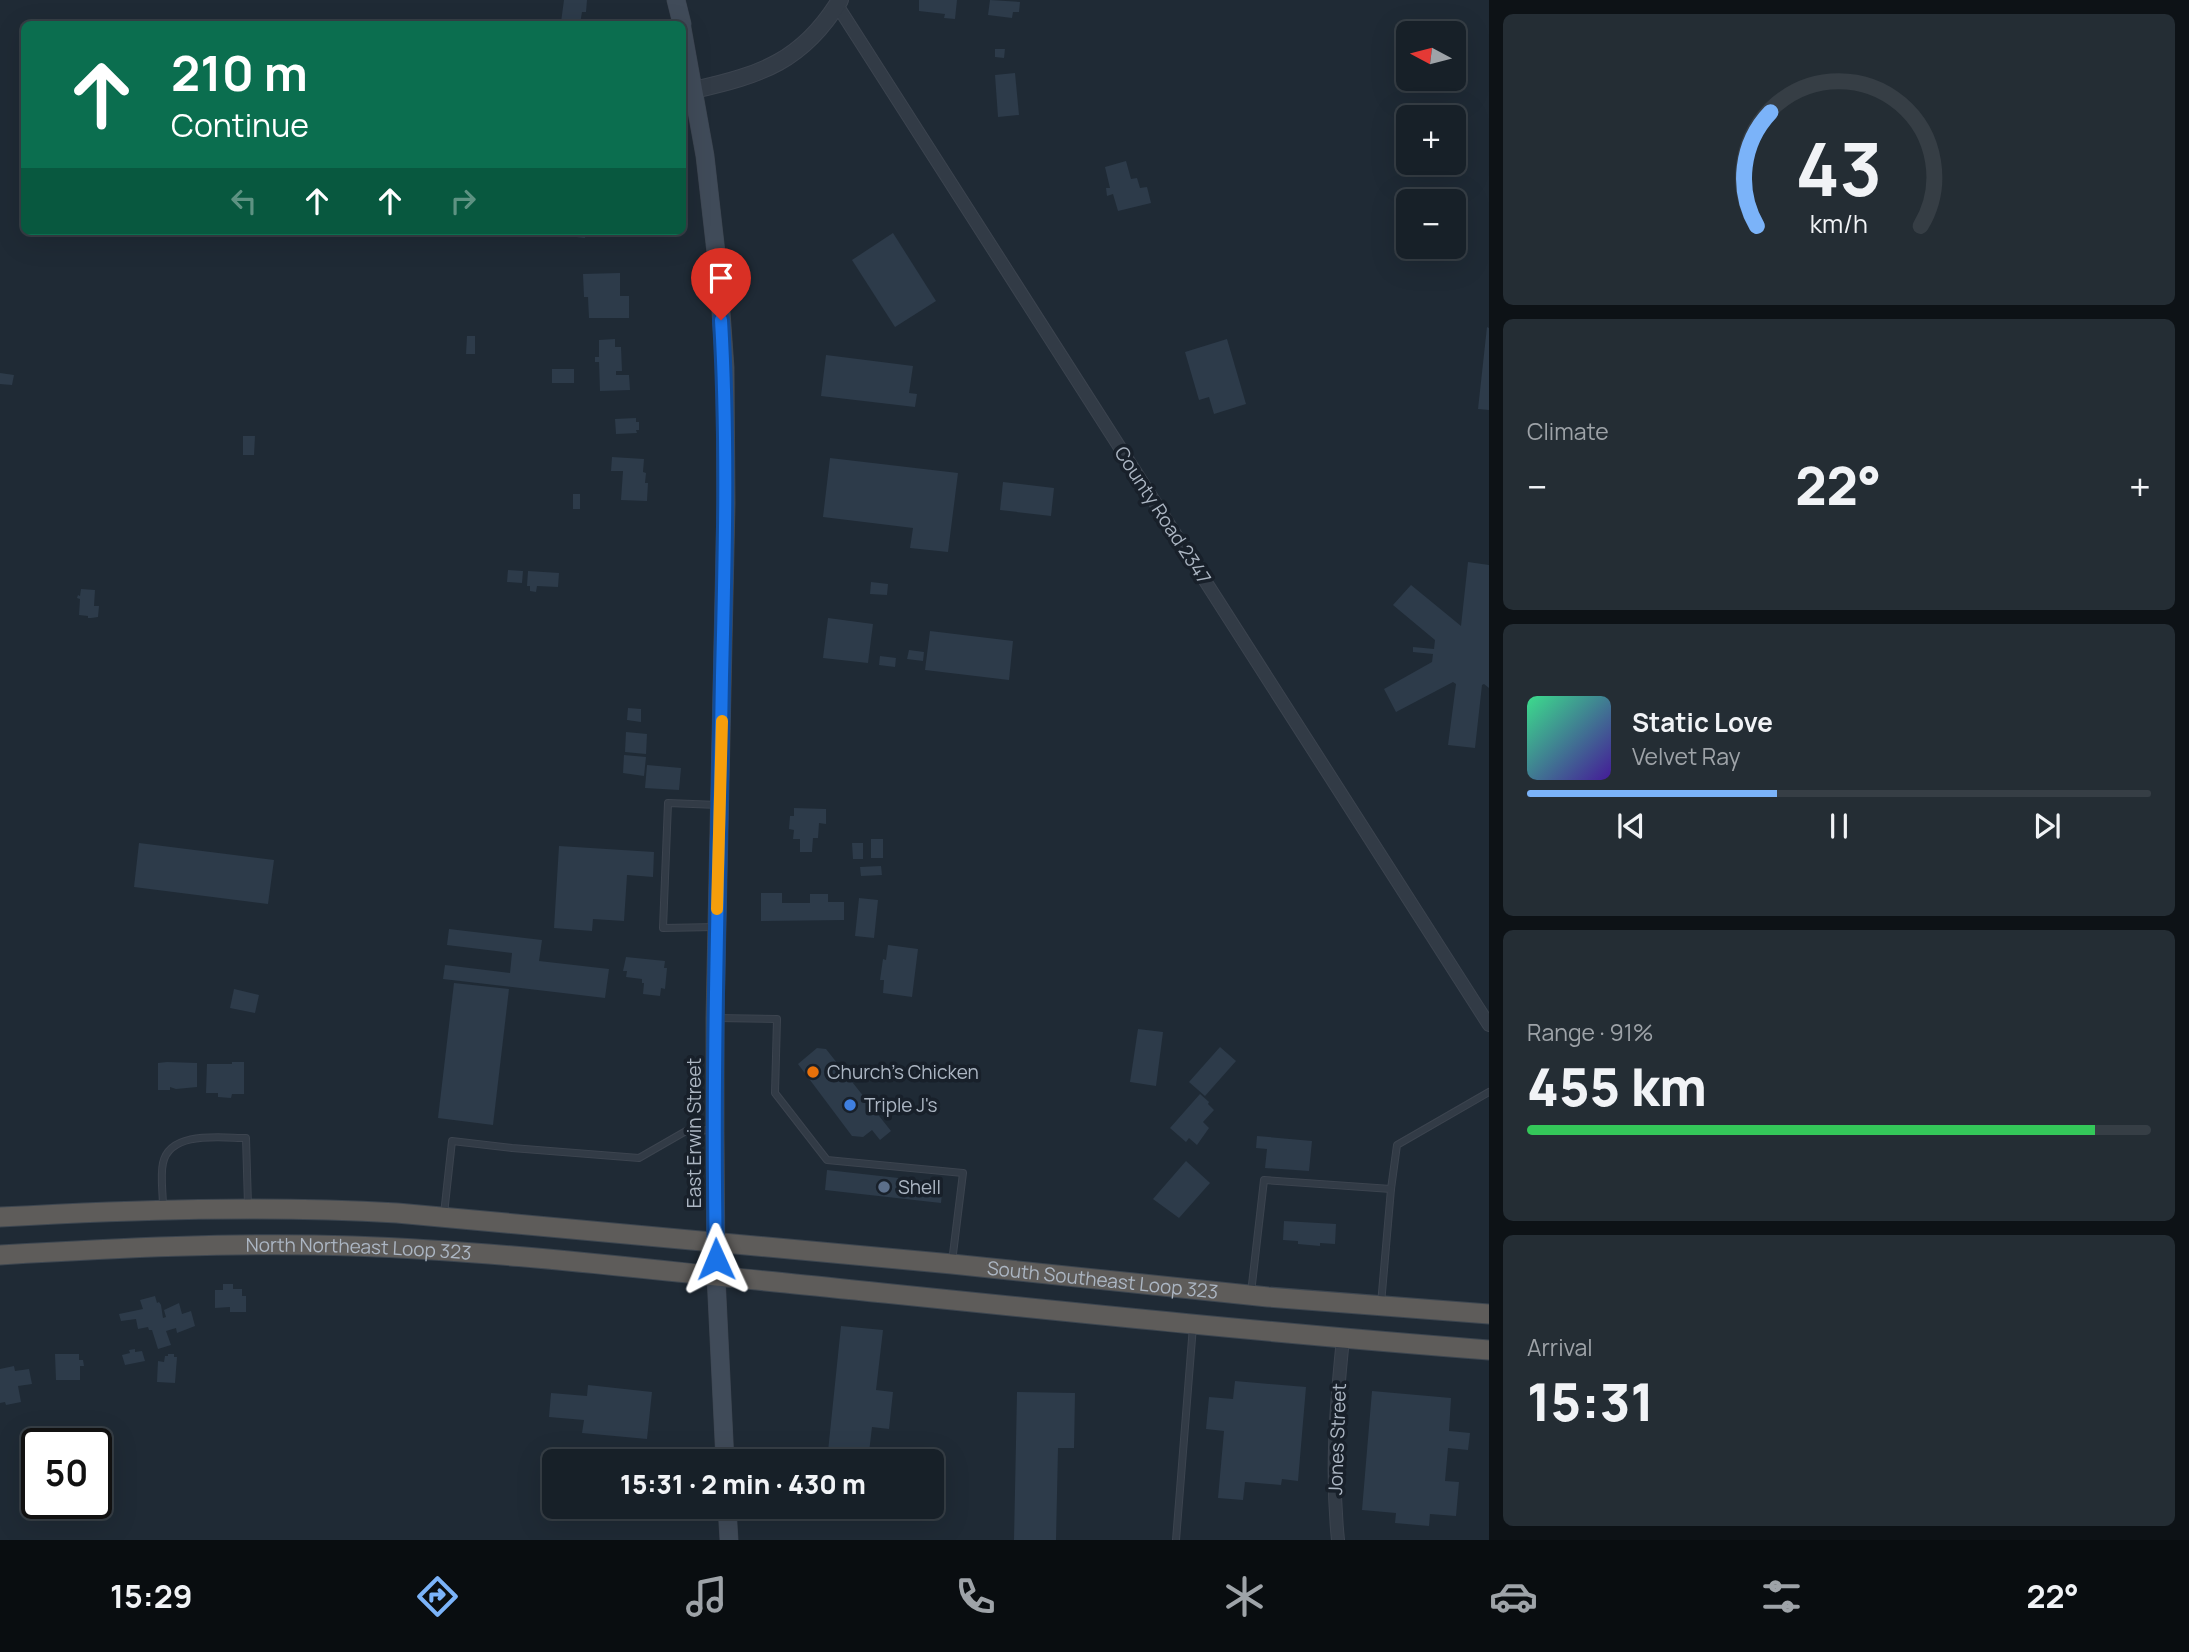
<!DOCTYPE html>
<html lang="en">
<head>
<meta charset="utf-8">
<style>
	body { margin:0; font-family:Manrope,sans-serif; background:#242d34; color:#f1f3f6; height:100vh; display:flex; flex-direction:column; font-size:26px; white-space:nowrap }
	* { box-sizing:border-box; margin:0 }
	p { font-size:23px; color:#9ea3a8 }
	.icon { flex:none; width:38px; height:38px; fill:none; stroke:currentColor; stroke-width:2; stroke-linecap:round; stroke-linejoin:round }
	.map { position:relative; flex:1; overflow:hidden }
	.panel { display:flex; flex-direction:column; gap:14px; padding:14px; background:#0d1216; width:700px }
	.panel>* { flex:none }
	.guide { position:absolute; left:21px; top:21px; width:665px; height:214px; border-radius:10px; box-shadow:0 7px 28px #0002,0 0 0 2px #363e45; background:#0b6e4f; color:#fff; overflow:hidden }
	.needle { width:46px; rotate:277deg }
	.fabs { position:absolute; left:1396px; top:21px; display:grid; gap:14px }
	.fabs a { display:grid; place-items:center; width:70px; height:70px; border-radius:10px; background:#172028; box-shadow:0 7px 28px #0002,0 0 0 2px #363e45; font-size:35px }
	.speed { position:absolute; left:21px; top:1428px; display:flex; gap:14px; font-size:35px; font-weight:700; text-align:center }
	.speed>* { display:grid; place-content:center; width:91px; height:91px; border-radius:50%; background:#172028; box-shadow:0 7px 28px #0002,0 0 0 2px #363e45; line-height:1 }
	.speed .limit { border:4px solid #111; border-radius:10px; background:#fff; color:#111 }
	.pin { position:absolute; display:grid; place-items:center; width:60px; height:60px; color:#fff; margin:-72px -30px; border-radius:50% 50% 50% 0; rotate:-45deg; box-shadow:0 0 7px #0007 }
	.pin .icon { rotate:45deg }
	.me { position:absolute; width:77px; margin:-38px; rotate:359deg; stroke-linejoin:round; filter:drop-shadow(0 0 5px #0008) }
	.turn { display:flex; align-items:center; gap:24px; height:147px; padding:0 35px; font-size:32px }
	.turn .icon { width:91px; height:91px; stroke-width:2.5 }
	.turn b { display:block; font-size:49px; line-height:60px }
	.lanes { display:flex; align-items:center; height:66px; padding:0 35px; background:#0003; justify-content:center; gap:35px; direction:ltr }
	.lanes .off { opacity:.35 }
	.big { font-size:52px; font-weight:800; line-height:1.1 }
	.panel .tile { flex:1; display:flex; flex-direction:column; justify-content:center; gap:10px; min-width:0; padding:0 24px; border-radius:10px; background:#242d34 }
	.panel .dial { align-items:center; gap:0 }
	.dial svg { height:182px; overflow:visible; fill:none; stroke:#363e45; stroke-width:7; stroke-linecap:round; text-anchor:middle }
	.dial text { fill:#f1f3f6; stroke:none }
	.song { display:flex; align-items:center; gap:21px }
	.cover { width:84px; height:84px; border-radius:10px; background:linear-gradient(135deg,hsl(150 70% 55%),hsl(260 70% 35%)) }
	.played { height:7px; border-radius:4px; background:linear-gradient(90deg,#7bb3f9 40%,#363e45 40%) }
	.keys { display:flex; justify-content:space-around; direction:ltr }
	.heat { display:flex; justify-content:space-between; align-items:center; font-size:38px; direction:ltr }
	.charge { height:10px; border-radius:5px; background:linear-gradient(90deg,#34c759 91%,#363e45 0) }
	.trip { position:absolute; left:542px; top:1449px; width:402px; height:70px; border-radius:10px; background:#172028; box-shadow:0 7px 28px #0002,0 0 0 2px #363e45; font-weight:800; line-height:70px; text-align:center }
	.menu { display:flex; height:112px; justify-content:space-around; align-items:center; background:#090d10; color:#9ea3a8 }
	.menu .icon { width:49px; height:49px }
	.menu .selected { color:#7bb3f9 }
	.menu b { font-size:32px; color:#f1f3f6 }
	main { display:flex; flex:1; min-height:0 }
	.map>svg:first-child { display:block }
</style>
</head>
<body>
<main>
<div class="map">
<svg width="1489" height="1540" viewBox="0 0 1489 1540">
	<rect width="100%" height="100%" fill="#1f2a35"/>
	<g fill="#2d3b4a">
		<path d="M564,0H587L586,12H582L580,24L561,22Z"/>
		<path d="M919,0H957L955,19L944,18L945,14L919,11Z"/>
		<path d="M990,0L1020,2L1019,12H1013L1012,18L988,15Z"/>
		<path d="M995,49H1005L1004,58L995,57Z"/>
		<path d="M1015,73L1019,115L998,117L995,75Z"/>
		<path d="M1126,161L1131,179L1137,178L1140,188L1147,187L1151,203L1118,211L1113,194L1107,196L1106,188H1110L1105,167Z"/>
		<path d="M551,231H586L585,238L550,234Z"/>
		<path d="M893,233L936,301L895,327L852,260Z"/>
		<path d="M620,273V296H629V318H589L588,297H584L583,274Z"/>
		<path d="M1487,327L1489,328V410L1478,409Z"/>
		<path d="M467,336H475V354H466Z"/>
		<path d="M615,339V347H621L622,371H616V375H629L630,390L600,391L599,362H595V357H599V340Z"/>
		<path d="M1227,339L1246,404L1214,414L1209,397L1199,400L1185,352Z"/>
		<path d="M826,355L913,366L909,393L917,394L915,407L821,396Z"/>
		<rect x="552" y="369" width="22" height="14"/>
		<path d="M0,373L14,375L12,385L0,384Z"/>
		<path d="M636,418V422H639V430H636L637,433L616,434L615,419Z"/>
		<path d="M243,436H255L254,455H243Z"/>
		<path d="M612,457L644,459L643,472L646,473L645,483H648L647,501L621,500L623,471H611Z"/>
		<path d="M830,458L958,473L948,552L910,548L913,528L823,517Z"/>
		<path d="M1003,482L1054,488L1051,516L1000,510Z"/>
		<rect x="573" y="494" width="7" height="15"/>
		<path d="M1468,562L1489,565V688L1484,684L1482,685L1475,748L1448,745L1456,684L1453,682L1396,712L1384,689L1432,662L1433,654L1413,652V647L1434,649L1435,640L1393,605L1411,585L1461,626Z"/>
		<path d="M508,570L523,571L522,583L507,582Z"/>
		<path d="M528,571L559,573L558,587L537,586L536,592L530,591V586H527Z"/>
		<path d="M871,582L888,584L887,595L870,594Z"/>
		<path d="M81,589L95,590L94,606H99L98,617L91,618H88V616L79,615L80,599L77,598L78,595L80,596Z"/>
		<path d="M828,618L873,624L868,663L823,658Z"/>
		<path d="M930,631L1013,641L1009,680L925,670Z"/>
		<path d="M909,650L924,652L923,661L907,659Z"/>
		<path d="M880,656L896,658L895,667L879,665Z"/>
		<path d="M628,708L641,709V722L627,720Z"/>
		<path d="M626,732L647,734L646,754L625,752Z"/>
		<path d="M624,755L646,757L644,776L623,773Z"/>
		<path d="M647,765L681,768L679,790L645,788Z"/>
		<path d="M794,808L826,809V824L819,823L818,838H813L812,852H800V839H793L794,830L789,829L790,816H794Z"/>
		<rect x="871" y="839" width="12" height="19"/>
		<path d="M139,843L274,860L268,904L134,887Z"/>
		<path d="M852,843H863V859H853Z"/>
		<path d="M559,846L654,852L653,877L627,875L624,921L593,919L592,931L554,928Z"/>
		<path d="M881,866L882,875L861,876L860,867Z"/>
		<path d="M761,893H782V903H810V894H828V902H844V920L761,921Z"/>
		<path d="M859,898L878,900L874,938L855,936Z"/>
		<path d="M449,929L542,940L539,961L609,969L605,998L443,979L445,965L510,973L512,953L447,945Z"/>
		<path d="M888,945L918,949L912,997L883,993L884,980H880L883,959L886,960Z"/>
		<path d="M626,957L665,961L664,968H667L665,989L661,988L660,996L643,994L644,983H642V979L626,977L627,971H623Z"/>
		<path d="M454,983L509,989L493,1125L438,1118Z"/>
		<path d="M234,989L259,995L255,1013L230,1008Z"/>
		<path d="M1138,1029L1163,1032L1156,1086L1130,1082Z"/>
		<path d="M1220,1047L1236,1061L1205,1096L1189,1082Z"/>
		<path d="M817,1048L826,1049L891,1131L880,1140L872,1130L863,1137L852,1136L798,1064Z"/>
		<path d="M167,1062L197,1063V1087L176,1089L170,1087V1090H158V1063Z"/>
		<path d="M232,1062H244V1094H232L231,1098L218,1097V1093H206L207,1064H232Z"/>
		<path d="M1200,1094L1209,1102L1208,1104L1214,1110L1203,1122L1209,1128L1197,1145L1189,1138L1186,1142L1170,1128Z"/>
		<path d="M1257,1136L1312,1141L1309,1171L1265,1168L1267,1149L1256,1148Z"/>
		<path d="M1186,1161L1210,1183L1179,1218L1153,1199Z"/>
		<path d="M827,1170L943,1183L941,1203L825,1190Z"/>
		<path d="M1284,1221L1336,1224L1335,1244L1320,1243V1246L1298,1244V1241L1283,1240Z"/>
		<path d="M223,1284H233V1289H242V1296H246V1312H230V1307L215,1308V1290H223Z"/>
		<path d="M155,1296L157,1303L159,1302L161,1305L163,1318L166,1317L164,1310L179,1303L182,1314L191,1311L195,1326L177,1333L176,1328L166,1331L171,1345L158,1349L152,1330H149L148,1327L138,1329L136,1319L121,1321L119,1314L143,1309L140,1300Z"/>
		<path d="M841,1326L883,1330L876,1390L893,1392L889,1429L872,1427L868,1461H827Z"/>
		<path d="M135,1349V1352L142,1351L145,1361L125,1365L122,1355L130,1353L129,1350Z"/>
		<path d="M55,1354H79V1360H83L84,1366H80V1380H56Z"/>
		<path d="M168,1354H174V1357H177L175,1383L157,1382L158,1361L164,1362L165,1356H168Z"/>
		<path d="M14,1366L15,1371L29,1369L32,1384L18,1386L21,1402L6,1405L5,1402L0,1403V1369Z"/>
		<path d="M1235,1381L1306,1387L1298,1481L1282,1479L1281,1485L1245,1482L1243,1500L1218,1498L1224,1431L1206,1429L1209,1397L1233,1399Z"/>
		<path d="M588,1385L652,1392L647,1439L582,1433L584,1420L549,1417L551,1393L587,1396Z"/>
		<path d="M1372,1391L1451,1398L1449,1431L1470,1433L1468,1450L1448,1448L1445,1481L1459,1482L1456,1516L1430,1514L1429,1526L1395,1523L1396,1513L1362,1510Z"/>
		<path d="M1017,1392L1075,1393L1074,1448H1058L1056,1540H1014Z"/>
	</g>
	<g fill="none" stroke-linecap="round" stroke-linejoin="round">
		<defs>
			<g id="service">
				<path d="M715,927L663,928L668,803L718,805"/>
				<path d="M717,1018L777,1019L775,1093L827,1160L963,1173L952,1262"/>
				<path d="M1391,1189L1397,1145L1489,1092"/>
				<path d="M163,1207C163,1193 160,1176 163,1163C170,1130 222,1138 246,1138L248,1205"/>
				<path d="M444,1214L452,1141L512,1148L639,1158L686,1131L713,1130"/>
				<path d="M1251,1293L1264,1180L1391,1189L1381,1304"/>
				<path d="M1176,1540L1193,1326"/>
			</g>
			<g id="minor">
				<path d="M837,5L1489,1025"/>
				<path d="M1338,1540C1331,1472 1336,1406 1343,1339"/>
			</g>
			<path id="tertiary" d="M694,90C761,75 803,61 840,0"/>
			<g id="secondary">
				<path d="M676,0L682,24"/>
				<path d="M682,28L705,156L718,270L725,368L726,503L715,1018V1130L716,1276L725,1461"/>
				<path d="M727,1507L729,1540"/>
			</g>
			<g id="trunk">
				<path id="s1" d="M0,1217C132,1210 265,1205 397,1213L952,1264L1268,1297L1489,1314"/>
				<path id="s2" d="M0,1255C117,1248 235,1242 353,1246C497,1251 642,1269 786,1283C1021,1307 1254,1332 1489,1350"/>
			</g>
		</defs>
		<use href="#service" stroke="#3c444f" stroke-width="8"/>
		<use href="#minor" stroke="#3c444f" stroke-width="14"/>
		<use href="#tertiary" stroke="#3c444f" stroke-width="18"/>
		<use href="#secondary" stroke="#3c444f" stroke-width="19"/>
		<use href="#trunk" stroke="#3d4650" stroke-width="21"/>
		<use href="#service" stroke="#323b46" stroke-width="6"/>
		<use href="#minor" stroke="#323b46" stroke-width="12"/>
		<use href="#tertiary" stroke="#323b46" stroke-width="16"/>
		<use href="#secondary" stroke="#404b59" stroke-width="18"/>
		<use href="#trunk" stroke="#5e5c5a" stroke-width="19"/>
	</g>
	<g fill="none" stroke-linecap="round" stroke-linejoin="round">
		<defs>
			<path id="route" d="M716,1259C712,1064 719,870 722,676C725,557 728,439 721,320"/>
		</defs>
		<use href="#route" stroke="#114b97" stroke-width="18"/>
		<use href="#route" stroke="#1a73e8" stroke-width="12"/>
		<path stroke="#f59e0b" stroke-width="12" d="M717,909L722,721"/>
	</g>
	<circle fill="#e8710a" stroke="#18202a" stroke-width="2.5" cx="813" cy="1072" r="7"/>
	<circle fill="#3f7fe0" stroke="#18202a" stroke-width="2.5" cx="850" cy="1105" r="7"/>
	<circle fill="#5c6f8a" stroke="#18202a" stroke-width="2.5" cx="884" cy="1187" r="7"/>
	<g text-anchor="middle" stroke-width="7" stroke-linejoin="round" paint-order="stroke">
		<g font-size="19" fill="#acb6c3" stroke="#18202a">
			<text transform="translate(1163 515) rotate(57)" y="7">County Road 2347</text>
			<text transform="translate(694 1133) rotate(-90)" y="7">East Erwin Street</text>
			<text dy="7" stroke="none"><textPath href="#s2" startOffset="359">North Northeast Loop 323</textPath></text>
			<text dy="7" stroke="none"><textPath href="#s1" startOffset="1106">South Southeast Loop 323</textPath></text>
			<text transform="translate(1337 1439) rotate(-88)" y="7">Jones Street</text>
		</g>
		<g font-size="19" fill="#acb6c3" stroke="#18202a" text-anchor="start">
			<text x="827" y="1079">Church's Chicken</text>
			<text x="864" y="1112">Triple J's</text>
			<text x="898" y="1194">Shell</text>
		</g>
	</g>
</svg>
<div class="fabs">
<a><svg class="needle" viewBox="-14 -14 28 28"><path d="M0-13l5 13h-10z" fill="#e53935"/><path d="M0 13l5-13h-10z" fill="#9ea3a8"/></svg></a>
<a>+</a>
<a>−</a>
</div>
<div class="speed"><div class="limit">50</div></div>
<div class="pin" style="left:721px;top:320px;background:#d93025"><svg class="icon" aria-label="arrive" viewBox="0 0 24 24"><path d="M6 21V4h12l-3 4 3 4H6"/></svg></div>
<svg class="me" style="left:716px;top:1259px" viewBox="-20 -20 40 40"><path d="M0-17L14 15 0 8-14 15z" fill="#1a73e8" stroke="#fff" stroke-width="4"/></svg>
<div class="trip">15:31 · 2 min · 430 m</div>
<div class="guide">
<div class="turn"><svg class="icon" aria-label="ahead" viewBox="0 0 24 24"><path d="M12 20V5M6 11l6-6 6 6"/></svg><div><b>210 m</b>Continue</div></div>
<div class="lanes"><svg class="icon off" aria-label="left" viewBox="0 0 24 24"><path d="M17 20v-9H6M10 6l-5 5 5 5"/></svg><svg class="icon" aria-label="ahead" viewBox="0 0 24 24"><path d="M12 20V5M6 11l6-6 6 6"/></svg><svg class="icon" aria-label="ahead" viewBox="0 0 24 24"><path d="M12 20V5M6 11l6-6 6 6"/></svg><svg class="icon off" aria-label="right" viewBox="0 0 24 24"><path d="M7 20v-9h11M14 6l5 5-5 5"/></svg></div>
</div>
</div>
<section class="panel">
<div class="tile dial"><svg viewBox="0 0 100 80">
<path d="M14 69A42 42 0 1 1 86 69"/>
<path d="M14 69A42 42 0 0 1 20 19" stroke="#7bb3f9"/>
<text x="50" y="56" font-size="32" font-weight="700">43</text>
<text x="50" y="72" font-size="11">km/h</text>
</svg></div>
<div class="tile"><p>Climate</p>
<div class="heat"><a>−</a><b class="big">22°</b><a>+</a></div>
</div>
<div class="tile">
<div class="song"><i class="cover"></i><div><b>Static Love</b><p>Velvet Ray</p></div></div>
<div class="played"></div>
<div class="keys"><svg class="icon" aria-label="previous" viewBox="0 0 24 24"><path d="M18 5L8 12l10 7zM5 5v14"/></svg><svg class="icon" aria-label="pause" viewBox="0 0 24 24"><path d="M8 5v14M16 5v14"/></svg><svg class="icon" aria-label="next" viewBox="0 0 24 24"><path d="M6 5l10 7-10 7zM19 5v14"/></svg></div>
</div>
<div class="tile"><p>Range · 91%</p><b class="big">455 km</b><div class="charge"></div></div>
<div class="tile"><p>Arrival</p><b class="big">15:31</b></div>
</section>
</main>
<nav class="menu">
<b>15:29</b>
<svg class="icon selected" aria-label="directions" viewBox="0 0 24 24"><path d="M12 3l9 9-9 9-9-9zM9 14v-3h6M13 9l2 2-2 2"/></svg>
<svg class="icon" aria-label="music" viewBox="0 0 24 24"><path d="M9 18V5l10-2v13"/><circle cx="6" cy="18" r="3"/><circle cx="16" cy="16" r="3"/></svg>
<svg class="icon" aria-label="phone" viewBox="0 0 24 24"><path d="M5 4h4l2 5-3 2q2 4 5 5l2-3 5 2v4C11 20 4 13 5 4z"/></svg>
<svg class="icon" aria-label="climate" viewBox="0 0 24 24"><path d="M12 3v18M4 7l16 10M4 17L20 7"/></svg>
<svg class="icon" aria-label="car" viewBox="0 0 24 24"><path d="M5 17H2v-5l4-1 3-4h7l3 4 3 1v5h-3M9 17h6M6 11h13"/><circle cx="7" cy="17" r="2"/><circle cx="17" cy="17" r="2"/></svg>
<svg class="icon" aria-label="filters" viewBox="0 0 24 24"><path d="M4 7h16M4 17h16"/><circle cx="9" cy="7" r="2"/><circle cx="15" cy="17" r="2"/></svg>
<b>22°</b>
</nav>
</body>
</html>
